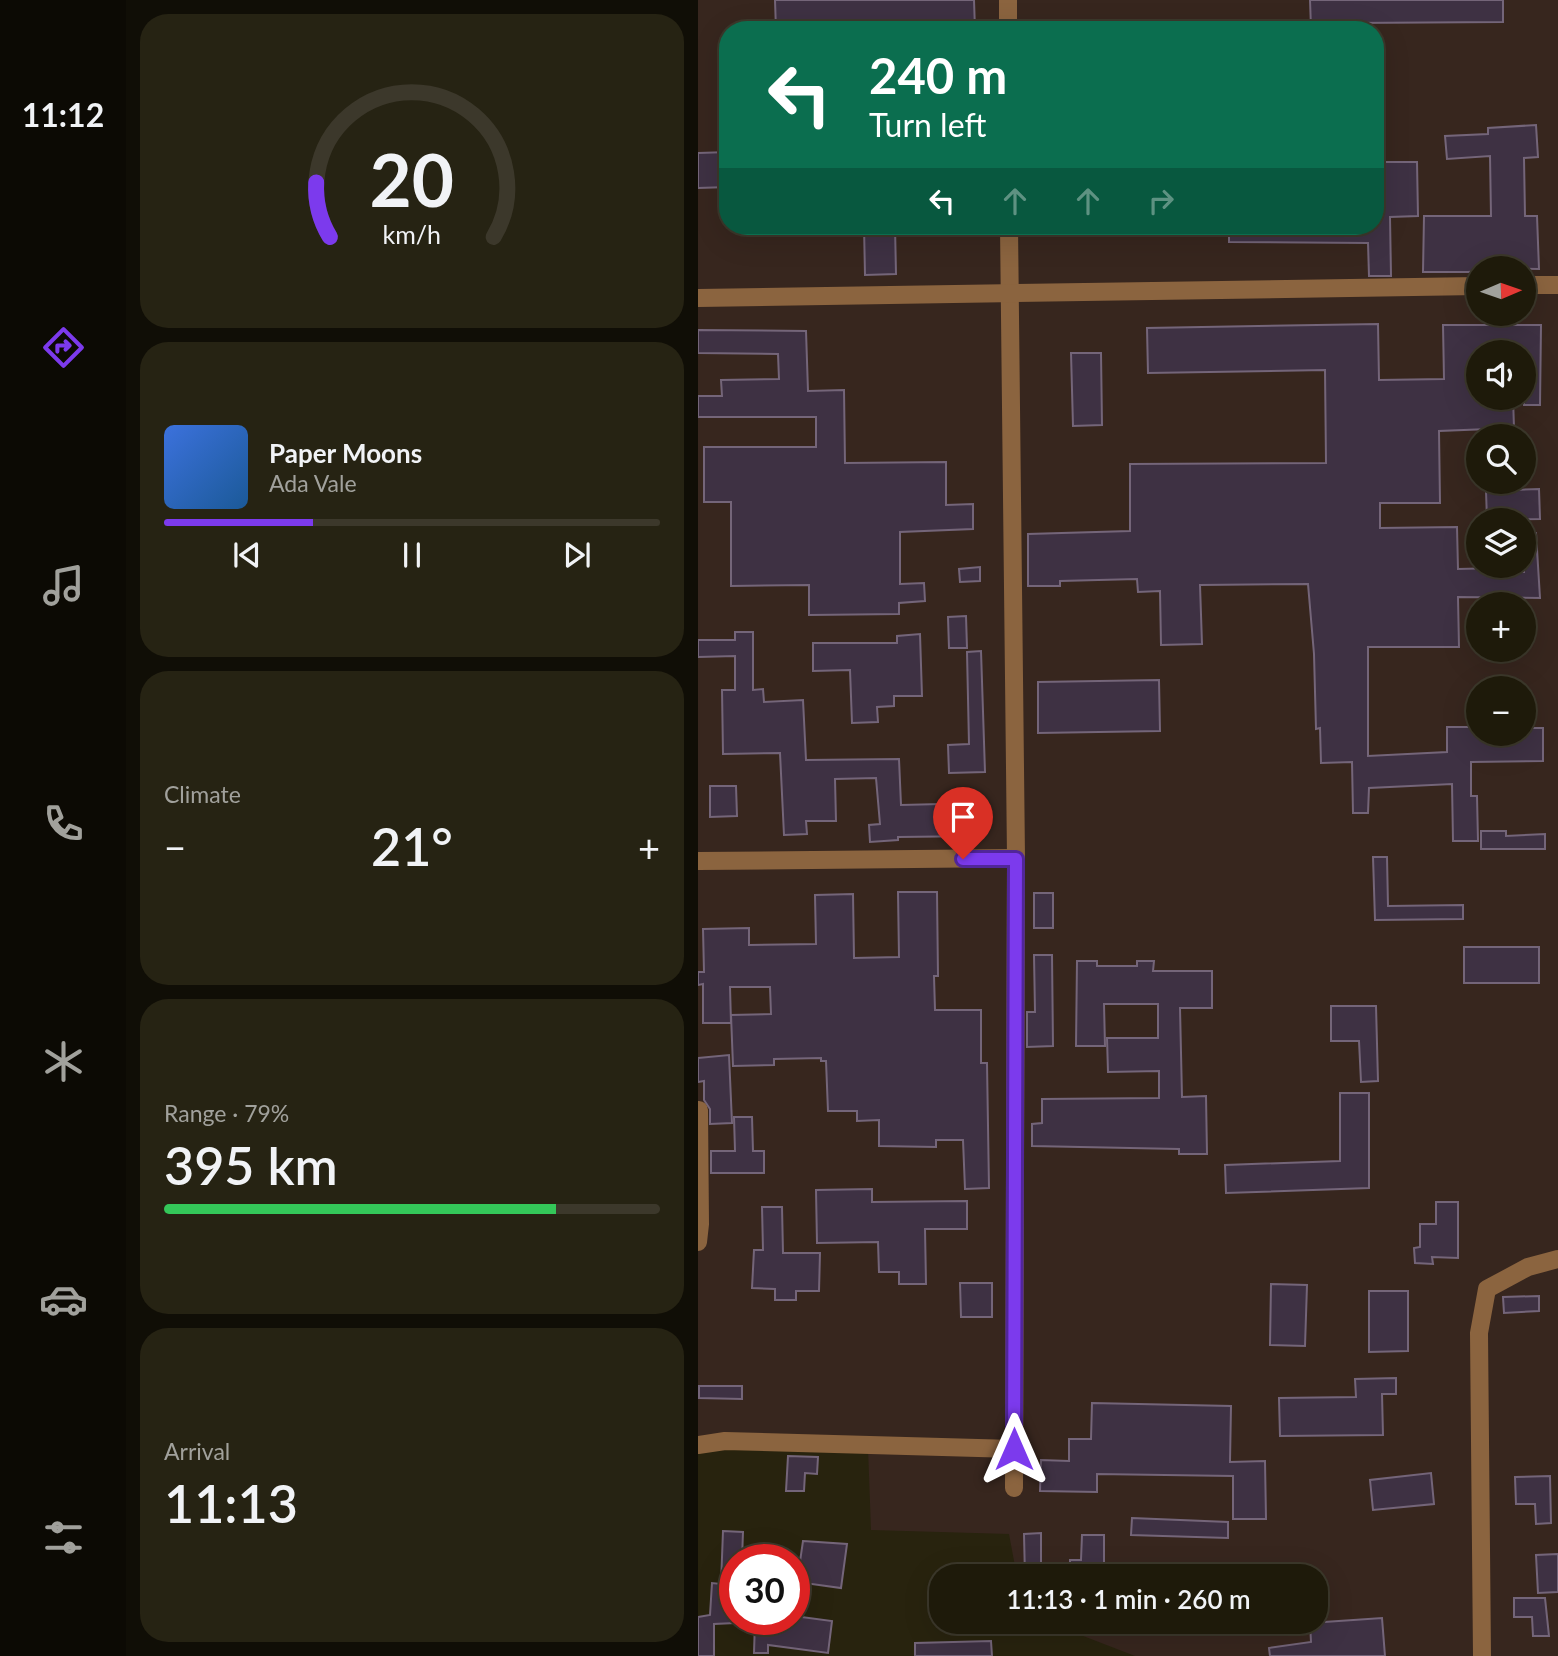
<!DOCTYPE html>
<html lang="en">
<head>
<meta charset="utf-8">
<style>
	body { margin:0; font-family:Lato,sans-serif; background:#262313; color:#f1f3f6; height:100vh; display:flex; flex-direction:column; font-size:26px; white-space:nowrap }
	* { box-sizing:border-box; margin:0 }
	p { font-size:23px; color:#a1a19c }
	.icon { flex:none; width:38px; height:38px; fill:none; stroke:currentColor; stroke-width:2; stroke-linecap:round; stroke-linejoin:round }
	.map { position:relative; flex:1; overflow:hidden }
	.side { display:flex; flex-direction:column; gap:14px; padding:14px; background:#100e06; width:572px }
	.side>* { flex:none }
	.hud { position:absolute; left:21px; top:21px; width:665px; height:214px; border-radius:28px; box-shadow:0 7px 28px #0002,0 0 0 2px #3c382b; background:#0b6e4f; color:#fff; overflow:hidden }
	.needle { width:46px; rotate:88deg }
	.fabs { position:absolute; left:768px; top:256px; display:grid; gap:14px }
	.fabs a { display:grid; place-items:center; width:70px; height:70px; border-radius:50%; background:#1e1a0a; box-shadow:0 7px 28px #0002,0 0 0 2px #3c382b; font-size:35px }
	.speed { position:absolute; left:21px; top:1544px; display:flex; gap:14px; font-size:35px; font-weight:700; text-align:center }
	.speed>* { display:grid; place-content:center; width:91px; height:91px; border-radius:50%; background:#1e1a0a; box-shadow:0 7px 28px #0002,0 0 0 2px #3c382b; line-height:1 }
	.speed .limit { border:10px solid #d22; background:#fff; color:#111 }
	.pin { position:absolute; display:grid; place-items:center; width:60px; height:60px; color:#fff; margin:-72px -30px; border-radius:50% 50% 50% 0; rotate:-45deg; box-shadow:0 0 7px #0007 }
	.pin .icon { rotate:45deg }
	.me { position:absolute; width:77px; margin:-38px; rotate:0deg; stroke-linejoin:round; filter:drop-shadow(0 0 5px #0008) }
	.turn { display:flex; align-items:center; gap:24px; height:147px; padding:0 35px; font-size:32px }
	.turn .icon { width:91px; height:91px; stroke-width:2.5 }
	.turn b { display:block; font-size:49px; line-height:60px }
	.lanes { display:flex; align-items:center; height:66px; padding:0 35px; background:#0003; justify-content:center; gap:35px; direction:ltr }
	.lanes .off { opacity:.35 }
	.big { font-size:52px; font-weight:600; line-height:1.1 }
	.side .widget { flex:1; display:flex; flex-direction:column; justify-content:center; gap:10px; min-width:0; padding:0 24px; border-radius:28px; background:#262313 }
	.side .dial { align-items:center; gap:0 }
	.dial svg { height:182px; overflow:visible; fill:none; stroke:#3c382b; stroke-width:7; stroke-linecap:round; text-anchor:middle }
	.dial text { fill:#f1f3f6; stroke:none }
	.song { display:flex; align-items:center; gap:21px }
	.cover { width:84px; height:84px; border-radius:10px; background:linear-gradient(135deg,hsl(220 70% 55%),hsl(210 70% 35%)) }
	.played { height:7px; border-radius:4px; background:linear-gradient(90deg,#7c3aed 30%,#3c382b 30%) }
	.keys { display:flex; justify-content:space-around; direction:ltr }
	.heat { display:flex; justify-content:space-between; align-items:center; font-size:38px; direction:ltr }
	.charge { height:10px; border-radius:5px; background:linear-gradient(90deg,#34c759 79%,#3c382b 0) }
	.trip { position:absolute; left:231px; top:1564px; width:399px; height:70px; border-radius:28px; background:#1e1a0a; box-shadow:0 7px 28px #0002,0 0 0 2px #3c382b; font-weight:600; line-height:70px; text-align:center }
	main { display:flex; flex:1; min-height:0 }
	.menu { display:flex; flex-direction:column; width:126px; justify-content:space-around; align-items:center; background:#0c0a04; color:#a1a19c }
	.menu .icon { width:49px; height:49px }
	.menu .active { color:#7c3aed }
	.menu b { font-size:32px; color:#f1f3f6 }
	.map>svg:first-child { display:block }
</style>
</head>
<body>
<main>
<nav class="menu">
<b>11:12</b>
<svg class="icon active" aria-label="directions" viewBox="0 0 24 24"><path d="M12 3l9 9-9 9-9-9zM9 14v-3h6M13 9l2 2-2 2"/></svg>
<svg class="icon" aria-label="music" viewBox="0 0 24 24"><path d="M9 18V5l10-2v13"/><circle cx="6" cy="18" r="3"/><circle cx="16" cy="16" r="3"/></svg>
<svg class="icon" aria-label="phone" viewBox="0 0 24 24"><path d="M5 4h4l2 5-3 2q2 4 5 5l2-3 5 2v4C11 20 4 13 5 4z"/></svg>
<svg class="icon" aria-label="climate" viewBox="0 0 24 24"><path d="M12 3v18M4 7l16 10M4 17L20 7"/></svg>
<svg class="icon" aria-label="car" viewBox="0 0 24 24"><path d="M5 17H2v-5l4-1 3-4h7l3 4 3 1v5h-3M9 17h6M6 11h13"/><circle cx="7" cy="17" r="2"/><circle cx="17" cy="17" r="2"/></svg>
<svg class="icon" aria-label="filters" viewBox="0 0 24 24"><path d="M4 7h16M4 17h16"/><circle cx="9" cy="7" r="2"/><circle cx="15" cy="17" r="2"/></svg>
</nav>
<section class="side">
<div class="widget dial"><svg viewBox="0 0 100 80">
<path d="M14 69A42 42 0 1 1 86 69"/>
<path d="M14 69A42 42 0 0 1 8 45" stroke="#7c3aed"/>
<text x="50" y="56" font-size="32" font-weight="700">20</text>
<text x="50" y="72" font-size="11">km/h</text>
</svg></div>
<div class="widget">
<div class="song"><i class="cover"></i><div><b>Paper Moons</b><p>Ada Vale</p></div></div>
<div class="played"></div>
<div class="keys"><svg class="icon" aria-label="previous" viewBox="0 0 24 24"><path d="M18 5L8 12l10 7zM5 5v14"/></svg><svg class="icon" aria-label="pause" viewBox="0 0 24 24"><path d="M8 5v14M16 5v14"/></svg><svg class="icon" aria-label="next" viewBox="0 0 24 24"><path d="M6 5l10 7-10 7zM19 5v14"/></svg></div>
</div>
<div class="widget"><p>Climate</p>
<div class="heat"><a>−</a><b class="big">21°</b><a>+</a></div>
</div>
<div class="widget"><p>Range · 79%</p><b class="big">395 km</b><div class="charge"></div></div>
<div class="widget"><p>Arrival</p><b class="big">11:13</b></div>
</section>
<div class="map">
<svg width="860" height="1656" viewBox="0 0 860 1656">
	<rect width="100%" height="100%" fill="#28230e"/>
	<path fill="#37261e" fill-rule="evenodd" d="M0,0H860V1656H437L349,1622H618V1577H319L311,1534L173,1530L170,1448L0,1440ZM30,30H677V226H30ZM780,268H826V313H780ZM780,352H826V397H780ZM780,436H826V481H780ZM780,520H826V565H780ZM780,604H826V649H780ZM780,688H826V733H780Z"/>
	<g fill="#3e3143" stroke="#746579" stroke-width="2">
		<path d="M77,0H276L277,30H78Z"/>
		<path d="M612,0H805V22L651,23V27L613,28Z"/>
		<path d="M838,125L840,157L826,158L827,216H839L841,269L780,268V271L770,272H725L726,216H793L792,156L749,159L747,136L790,134V128Z"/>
		<path d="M30,152V187L0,188V153Z"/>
		<path d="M677,162H719L720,216L692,217L693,276H671L670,243L531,242V226H677Z"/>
		<path d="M166,226H197L198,274L167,275Z"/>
		<path d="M680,324L681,380L746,379L745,325H843L842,405H826V352H780V397H815L816,428L741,431L742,503H682V528L759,527L760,569L800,568V572H826V533H838L842,598L760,597L761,647H670V756L749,752V727H773L780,729V733H826V728H845V761L773,762V796H779L780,841H755L754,784L671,788L670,813H655L654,762L623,763L622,728L618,729L616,654L610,584L502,585L504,644L463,645L462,591L440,592L439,579L362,581V586H330V534L432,531V464L628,463L627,370L450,373L449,328Z"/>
		<path d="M0,330L108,331L110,391L146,390L147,463L248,462V505L275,504V529L202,532V584L226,583L227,601L201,603V614L111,615V585L33,586V502H6V447H118V417H0V396H24L23,380L81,379L80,354L0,353Z"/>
		<path d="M373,353H403L404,425L375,426Z"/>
		<path d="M841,489L842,519L789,520L788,491Z"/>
		<path d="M282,567V581L262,582L261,569Z"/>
		<path d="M268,616L269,648H251L250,617Z"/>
		<path d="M37,632H55V690L65,689L66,702L105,700L108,760L201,759L203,805L283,803V836L200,837V840L172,842L171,825L182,824L178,778L137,779L138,821H108L109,834L86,835L82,753L25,754L24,690H37V656L0,657V640H37Z"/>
		<path d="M222,634L224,696H196V706L179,707L180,722L154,723L152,670L115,671V643H199V636Z"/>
		<path d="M283,651L287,772L251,773L250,745L271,744L269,652Z"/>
		<path d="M461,680L462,731L340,733V682Z"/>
		<path d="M12,786H38L39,816L12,817Z"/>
		<path d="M783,831H808V836L847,834V849H783Z"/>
		<path d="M675,857H689L690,906L765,905V919L677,920Z"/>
		<path d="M200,892H239L240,976H236L237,1010H283V1063H289L291,1188L267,1189L265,1140H238V1147L181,1146V1120L159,1121V1111H130L128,1061H123V1058L76,1059V1065L35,1066L33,1015L73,1014L72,987H32L33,1023H5V984L0,985V972H6L5,929L51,928V945L118,944L117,895L155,894L156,958L201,957Z"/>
		<rect x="336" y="893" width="19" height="35"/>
		<rect x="766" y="947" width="75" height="36"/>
		<path d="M336,955H354L355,1046L329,1047V1012H337Z"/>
		<path d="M379,961H399V966H439V961H456L455,971H514V1008H482L484,1097L508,1096L509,1154H481V1149L334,1146V1124L344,1123V1099L461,1098V1071L410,1072L409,1038H460V1004H406L407,1046H378Z"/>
		<path d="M633,1006H678L680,1081L663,1082L661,1041H633Z"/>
		<path d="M31,1055L34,1123L12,1124V1109L6,1100V1081L0,1082V1058Z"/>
		<path d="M642,1093H671V1188L528,1193L527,1165L642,1161Z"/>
		<path d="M36,1117H54L55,1151H66V1173H13V1151H37Z"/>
		<path d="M174,1189V1202L269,1201V1229H227L228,1284H201V1272H181L180,1242L119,1243L118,1190Z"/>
		<path d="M738,1202H760V1258L734,1257L735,1264L717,1263L716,1248L722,1247V1224H738Z"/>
		<path d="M64,1207H84L85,1253H122L121,1291H98V1300H77V1289L54,1288L56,1250H65Z"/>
		<path d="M262,1283H294V1317H263Z"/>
		<path d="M573,1284L609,1285L607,1346L572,1345Z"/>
		<path d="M671,1291H710V1351L671,1352Z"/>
		<path d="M841,1296V1311L806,1313L805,1297Z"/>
		<path d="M698,1378V1394H684L685,1435L582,1436L581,1398L658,1397L657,1379Z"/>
		<path d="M1,1386H44V1399L1,1398Z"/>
		<path d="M394,1403L533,1406L532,1462L567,1461L568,1519H535V1476L399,1474V1492L342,1491L343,1460L371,1461V1439H393Z"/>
		<path d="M90,1456L120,1457L119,1474L107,1473L106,1491H88Z"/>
		<path d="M733,1473L736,1504L675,1510L672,1480Z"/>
		<path d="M852,1476L853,1523L838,1524L837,1504H818L817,1477Z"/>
		<path d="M434,1518L530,1522V1538L433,1535Z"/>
		<path d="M25,1531L45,1532L44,1559H37V1623L16,1624V1656H0V1617L12,1615L14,1583L23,1584Z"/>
		<path d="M343,1533V1577H327L326,1534Z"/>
		<path d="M384,1535H406V1577H372V1560H383Z"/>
		<path d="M105,1541L149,1544L143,1588L99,1582Z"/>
		<path d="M860,1554V1592L840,1593L838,1555Z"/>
		<path d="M816,1598H847L851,1636H835L834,1617H816Z"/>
		<path d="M96,1616L134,1621L130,1653L70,1645V1653H56L57,1621L89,1622V1619H96Z"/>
		<path d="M684,1618L687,1656H572L571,1648L613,1642L612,1623Z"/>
		<path d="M293,1641L294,1656H217V1643Z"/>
	</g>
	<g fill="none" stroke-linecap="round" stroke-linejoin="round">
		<g stroke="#8b643f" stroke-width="18">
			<path d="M310,0V30"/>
			<path d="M311,226L318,858L316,1488"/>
			<path d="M826,285H860"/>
			<path d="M0,298L780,286"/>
			<path d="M0,861L318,858"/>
			<path d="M0,1242L2,1224L1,1110"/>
			<path d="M0,1445L27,1441L316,1449"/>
			<path d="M784,1656L781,1333L789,1289L830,1267L860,1259"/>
		</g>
	</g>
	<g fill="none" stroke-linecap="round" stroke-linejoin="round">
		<defs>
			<path id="route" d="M265,859H318L316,1449"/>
		</defs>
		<use href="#route" stroke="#51269a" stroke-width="18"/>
		<use href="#route" stroke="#7c3aed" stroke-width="12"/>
	</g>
</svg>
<div class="fabs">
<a><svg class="needle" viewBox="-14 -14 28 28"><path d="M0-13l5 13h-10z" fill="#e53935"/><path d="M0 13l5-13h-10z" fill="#a1a19c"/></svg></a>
<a><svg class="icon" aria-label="sound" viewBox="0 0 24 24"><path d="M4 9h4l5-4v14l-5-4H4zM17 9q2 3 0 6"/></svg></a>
<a><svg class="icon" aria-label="search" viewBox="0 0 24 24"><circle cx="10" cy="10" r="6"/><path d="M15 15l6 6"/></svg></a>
<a><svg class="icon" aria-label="layers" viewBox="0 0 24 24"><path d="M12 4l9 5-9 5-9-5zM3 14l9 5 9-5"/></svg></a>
<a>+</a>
<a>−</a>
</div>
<div class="speed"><div class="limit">30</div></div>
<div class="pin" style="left:265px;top:859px;background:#d93025"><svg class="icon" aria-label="arrive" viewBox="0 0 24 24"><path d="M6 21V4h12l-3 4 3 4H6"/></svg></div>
<svg class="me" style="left:316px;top:1449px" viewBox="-20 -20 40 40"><path d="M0-17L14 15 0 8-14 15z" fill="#7c3aed" stroke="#fff" stroke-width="4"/></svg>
<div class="trip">11:13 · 1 min · 260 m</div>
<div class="hud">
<div class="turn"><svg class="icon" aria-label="left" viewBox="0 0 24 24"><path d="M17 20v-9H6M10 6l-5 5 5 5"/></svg><div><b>240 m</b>Turn left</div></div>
<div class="lanes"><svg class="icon" aria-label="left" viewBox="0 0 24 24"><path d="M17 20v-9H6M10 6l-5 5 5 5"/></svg><svg class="icon off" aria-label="ahead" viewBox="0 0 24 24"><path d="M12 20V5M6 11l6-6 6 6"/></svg><svg class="icon off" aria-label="ahead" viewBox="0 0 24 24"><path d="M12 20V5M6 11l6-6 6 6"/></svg><svg class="icon off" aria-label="right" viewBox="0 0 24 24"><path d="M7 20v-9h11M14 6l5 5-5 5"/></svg></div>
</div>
</div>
</main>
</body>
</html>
